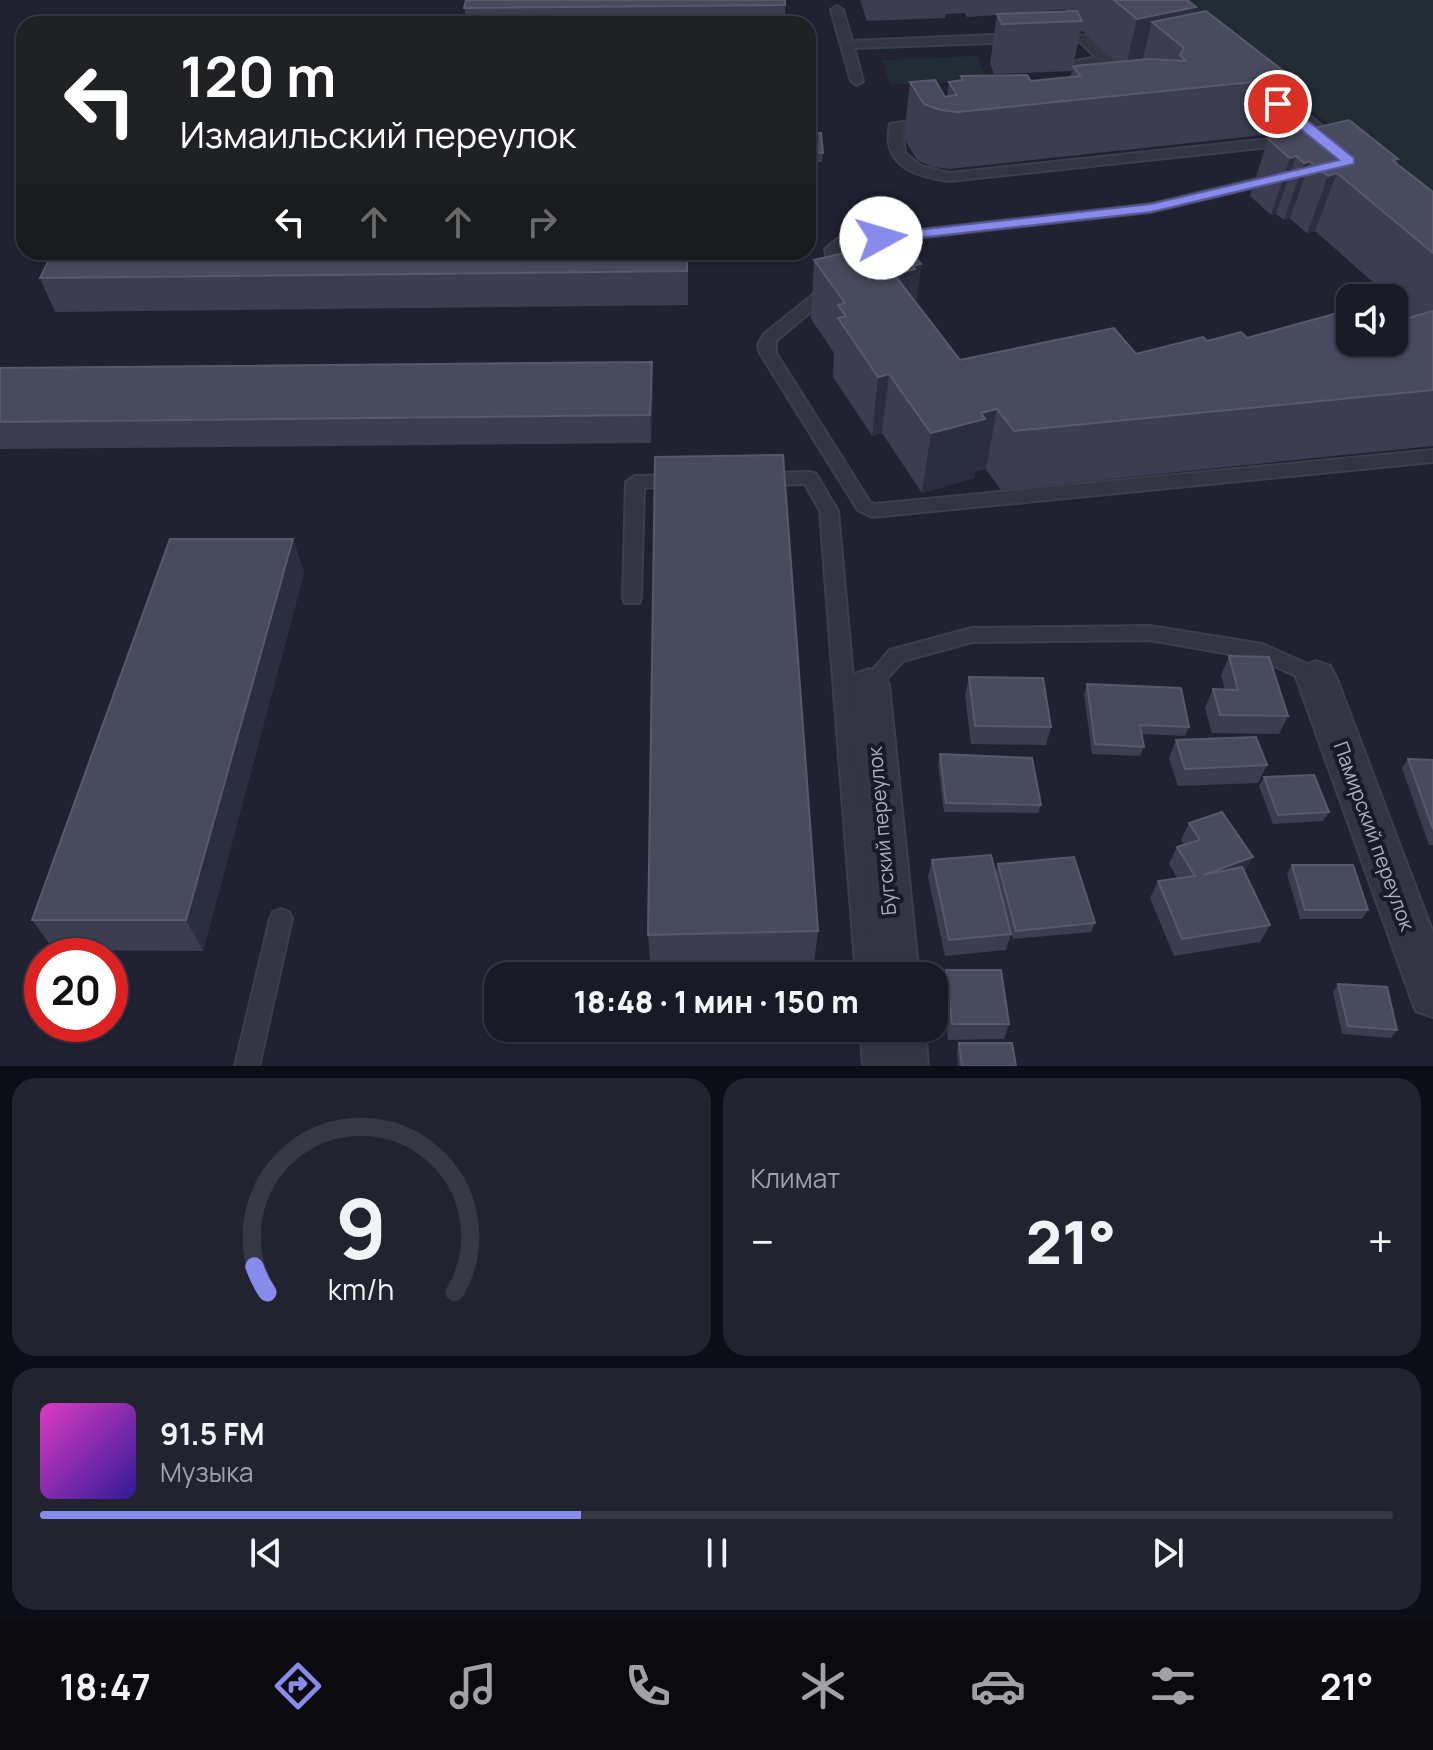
<!DOCTYPE html>
<html lang="ru">
<head>
<meta charset="utf-8">
<style>
	body { margin:0; font-family:Manrope,sans-serif; background:#21232e; color:#f1f3f6; height:100vh; display:flex; flex-direction:column; font-size:30px; white-space:nowrap }
	* { box-sizing:border-box; margin:0 }
	p { font-size:26px; color:#9fa1a7 }
	.icon { flex:none; width:44px; height:44px; fill:none; stroke:currentColor; stroke-width:2; stroke-linecap:round; stroke-linejoin:round }
	.map { position:relative; height:1066px; overflow:hidden }
	.sheet { display:flex; flex-direction:column; gap:12px; padding:12px; background:#0d0e15; flex:1 }
	.sheet>* { flex:none }
	.guide { position:absolute; left:16px; top:16px; width:800px; height:244px; border-radius:24px; box-shadow:0 2px 6px #0004,0 0 0 2px #363843; background:#202124; color:#fff; overflow:hidden }
	.controls { position:absolute; left:1336px; top:284px; display:grid; gap:16px }
	.controls a { display:grid; place-items:center; width:72px; height:72px; border-radius:16px; background:#181a26; box-shadow:0 2px 6px #0004,0 0 0 2px #363843; font-size:40px }
	.speed { position:absolute; left:24px; top:938px; display:flex; gap:16px; font-size:40px; font-weight:700; text-align:center }
	.speed>* { display:grid; place-content:center; width:104px; height:104px; border-radius:50%; background:#181a26; box-shadow:0 2px 6px #0004,0 0 0 2px #363843; line-height:1 }
	.speed .limit { border:12px solid #d22; background:#fff; color:#111 }
	.pin { position:absolute; display:grid; place-items:center; width:68px; height:68px; color:#fff; margin:-34px; border:4px solid #fff; border-radius:50%; box-shadow:0 2px 8px #0007 }
	.me { position:absolute; width:88px; margin:-44px; rotate:84deg; stroke-linejoin:round; filter:drop-shadow(0 0 6px #0008) }
	.turn { display:flex; align-items:center; gap:28px; height:168px; padding:0 32px; font-size:36px }
	.turn .icon { width:104px; height:104px; stroke-width:2.5 }
	.turn b { display:block; font-size:56px; line-height:68px }
	.lanes { display:flex; align-items:center; height:76px; padding:0 32px; background:#0003; justify-content:center; gap:40px; direction:ltr }
	.lanes .off { opacity:.35 }
	.big { font-size:60px; font-weight:800; line-height:1.1 }
	.sheet .widget { flex:1; display:flex; flex-direction:column; justify-content:center; gap:12px; min-width:0; padding:0 28px; border-radius:24px; background:#21232e }
	.sheet .dial { align-items:center; gap:0 }
	.dial svg { height:208px; overflow:visible; fill:none; stroke:#363843; stroke-width:7; stroke-linecap:round; text-anchor:middle }
	.dial text { fill:#f1f3f6; stroke:none }
	.song { display:flex; align-items:center; gap:24px }
	.cover { width:96px; height:96px; border-radius:12px; background:linear-gradient(135deg,hsl(310 70% 55%),hsl(250 70% 35%)) }
	.played { height:8px; border-radius:4px; background:linear-gradient(90deg,#878bec 40%,#363843 40%) }
	.keys { display:flex; justify-content:space-around; direction:ltr }
	.heat { display:flex; justify-content:space-between; align-items:center; font-size:44px; direction:ltr }
	.sheet .tiles { flex:1; display:grid; gap:12px; grid-template-columns:1fr 1fr }
	.widget:last-child { grid-column:span 2 }
	.trip { position:absolute; left:484px; top:962px; width:464px; height:80px; border-radius:24px; background:#181a26; box-shadow:0 2px 6px #0004,0 0 0 2px #363843; font-weight:800; line-height:80px; text-align:center }
	.dock { display:flex; height:128px; justify-content:space-around; align-items:center; background:#0a0a0f; color:#9fa1a7 }
	.dock .icon { width:56px; height:56px }
	.dock .on { color:#878bec }
	.dock b { font-size:36px; color:#f1f3f6 }
	.map>svg:first-child { display:block }
</style>
</head>
<body>
<div class="map">
<svg width="1433" height="1066" viewBox="0 0 1433 1066">
	<rect width="100%" height="100%" fill="#202232"/>
	<g fill="#222c34">
		<path d="M1174,0H1433V208Z"/>
		<path d="M977,56L987,81L890,85L882,60Z"/>
	</g>
	<g fill="none" stroke-linecap="round" stroke-linejoin="round">
		<defs>
			<g id="lane">
				<path d="M837,6L843,10L852,41L1017,34L1023,38L1017,42L854,48L863,81L857,85L851,81L831,10Z"/>
				<path d="M1054,33L1087,36L1117,63L1127,66L1114,71L1103,63L1066,69V63L1096,57L1080,42L1050,40L1048,37Z"/>
				<path d="M929,118L934,119V125L902,130L905,153L921,166L949,173L1289,137L1296,141L1289,145L949,181C915,176 881,166 890,124Z"/>
				<path d="M1276,174L1281,175V181L1151,212L846,246L840,250L846,282L776,341V353L870,502L875,504L1433,450V462L872,517L858,510L760,353L758,345L764,334L830,281L825,249L837,239L1151,204Z"/>
				<path d="M810,472L816,474L838,511L880,976H856L820,511L805,484L762,485L753,479L762,473Z"/>
				<path d="M680,475L689,481L686,485L644,488L641,598L639,603H625L623,598L626,482L635,476Z"/>
				<path d="M1150,626L1262,644L1323,671L1326,677L1323,683L1316,685L1259,659L1150,640L972,642L903,661L876,691L869,693L862,691L859,685L890,650L972,628Z"/>
				<path d="M281,909L289,912L292,919L259,1066H235L270,919L273,912Z"/>
				<path d="M860,1028H884L887,1066H863Z"/>
			</g>
			<g id="street">
				<path d="M1237,63L1246,66L1357,153L1361,159L1357,165H1337L1228,76L1224,71L1228,66Z"/>
				<path d="M1316,661L1330,666L1336,677L1433,933V1017L1416,1011L1410,995L1296,677L1302,666Z"/>
				<path d="M869,669L883,674L889,685L919,976H873L849,685L855,674Z"/>
				<path d="M877,1028H925L928,1066H880Z"/>
			</g>
		</defs>
		<use href="#lane" stroke="#3d3e4d" stroke-width="4"/>
		<use href="#street" stroke="#3d3e4d" stroke-width="4"/>
		<use href="#lane" fill="#343543" fill-rule="evenodd"/>
		<use href="#street" fill="#343543" fill-rule="evenodd"/>
	</g>
	<g fill="#3c3d51" fill-rule="evenodd">
		<path d="M860,0H1187L1196,7L1194,13L1286,73L1268,129L1263,135L950,169L933,167L917,160L904,138L910,82L945,97L947,96L949,82L960,81L961,76L1031,81L1070,77L1072,71L994,74L990,64L997,15L967,17L965,13L946,14L945,18L867,21ZM1065,9L1067,11L1022,13ZM1081,30L1116,62L1073,66Z"/>
		<path d="M785,5V24H467L464,8Z"/>
		<path d="M808,133L823,153L822,162H809L811,209L810,228H808Z"/>
		<path d="M1268,139L1398,159L1396,164L1433,192V446L1001,490L986,469L975,471L974,478L922,493L882,433L872,436L833,377L834,353L811,319L814,260L921,264L916,303L960,360L1136,354L1207,341L1247,338L1350,342L1412,317L1394,301V298H1391L1315,231L1307,233L1290,219L1284,220L1276,214L1271,215L1250,196Z"/>
		<path d="M688,252V305L55,312L40,278Z"/>
		<path d="M0,368L653,389L651,443L0,449Z"/>
		<path d="M293,539L304,573L203,951L54,950L32,920Z"/>
		<path d="M1229,656L1288,716L1279,734L1212,733L1205,708L1213,689L1225,690L1221,675Z"/>
		<path d="M969,677L1051,727L1046,745L971,744L965,695Z"/>
		<path d="M1087,684L1189,727L1185,736L1141,734L1144,747L1140,756L1092,754L1084,694Z"/>
		<path d="M1176,740L1267,765L1258,783L1178,786L1169,758Z"/>
		<path d="M940,754L1041,805L1038,813L944,812L938,764Z"/>
		<path d="M1408,759L1433,760V845H1429L1402,768Z"/>
		<path d="M1264,777L1329,812L1323,821L1273,824L1259,786Z"/>
		<path d="M1189,823L1245,872L1270,925L1260,942L1174,956L1150,898L1158,881L1178,879L1169,864L1177,847L1184,845L1181,840Z"/>
		<path d="M932,860L995,872L998,864L1095,923L1091,932L1013,939L998,883L1011,934L1006,950L945,956L928,877Z"/>
		<path d="M1292,865L1368,910L1362,919H1300L1287,874Z"/>
		<path d="M818,931L813,971L651,974L648,935Z"/>
		<path d="M946,970L1009,1024L1004,1039L948,1040L942,986Z"/>
		<path d="M1338,984L1397,1030L1391,1038L1342,1034L1333,992Z"/>
		<path d="M959,1043L1016,1066H958L957,1051Z"/>
	</g>
	<g fill="#2b2d40">
		<path d="M1196,7L1183,58L1184,48L1152,22L1141,66L1125,70L1137,19Z"/>
		<path d="M1286,73L1268,129L1263,135L1281,79Z"/>
		<path d="M1296,156L1276,214L1271,215L1290,158Z"/>
		<path d="M1310,161L1290,219L1284,220L1304,163Z"/>
		<path d="M1337,173L1315,231L1307,233L1328,176Z"/>
		<path d="M921,264L913,323L894,274Z"/>
		<path d="M652,362L653,389L651,443L650,415Z"/>
		<path d="M889,374L882,433L872,436L878,377Z"/>
		<path d="M997,409L986,469L975,471L974,478L922,493L931,433L981,413Z"/>
		<path d="M293,539L304,573L203,951L186,920Z"/>
		<path d="M1253,857L1244,874L1203,875Z"/>
	</g>
	<g fill="#484a5d" stroke="#58596d" stroke-width="2">
		<path d="M466,0H785V5L464,8Z"/>
		<path d="M1114,0H1187L1196,7L1137,19Z"/>
		<path d="M1077,11L1082,21L1002,24L997,14Z"/>
		<path d="M1206,11L1286,73L1281,79L958,112L940,110L924,104L910,82L935,80L945,97L957,95L949,82L963,80L961,76L1027,75L1031,81L1080,76L1073,66L1149,59L1186,61L1180,55L1184,48L1152,22Z"/>
		<path d="M1349,120L1398,159L1392,160L1433,192V253L1337,173L1328,176L1310,161L1304,163L1296,156L1290,158L1268,139Z"/>
		<path d="M808,133H821L823,153L808,152Z"/>
		<path d="M808,147L811,209H808Z"/>
		<path d="M901,240L921,264L913,266L915,269L894,274L960,360L1114,328L1136,354L1203,337L1207,341L1241,332L1247,338L1348,310L1350,312V342H1394V322L1433,311V390L1014,431L997,409L981,413L985,419L931,433L889,374L878,377L838,318L846,316L838,305L845,303L814,260Z"/>
		<path d="M53,252H687V271L40,278Z"/>
		<path d="M652,362L650,415L0,422V368Z"/>
		<path d="M783,455L818,931L648,935L655,457Z"/>
		<path d="M170,539H293L186,920H32Z"/>
		<path d="M1229,656L1269,657L1288,716L1220,715L1213,689L1238,690Z"/>
		<path d="M969,677L1043,678L1051,727L975,726Z"/>
		<path d="M1087,684L1181,688L1189,727L1140,725L1144,747L1095,744Z"/>
		<path d="M1256,737L1267,765L1185,769L1176,740Z"/>
		<path d="M940,754L1032,758L1041,805L946,803Z"/>
		<path d="M1408,759L1433,760V829Z"/>
		<path d="M1314,775L1329,812L1278,815L1264,777Z"/>
		<path d="M1222,812L1253,857L1203,875L1242,867L1270,925L1182,939L1158,881L1195,876L1177,847L1200,840L1189,823Z"/>
		<path d="M991,855L1011,934L949,940L932,860Z"/>
		<path d="M1074,857L1095,923L1016,931L998,864Z"/>
		<path d="M1292,865H1353L1368,910H1305Z"/>
		<path d="M946,970H1001L1009,1024H952Z"/>
		<path d="M1338,984L1387,987L1397,1030L1348,1026Z"/>
		<path d="M959,1043H1012L1016,1066H962Z"/>
	</g>
	<path fill="#878bec" stroke="#585a99" stroke-width="2" d="M1273,101H1283L1354,158V164L1151,212L881,242L874,238L881,234L1151,204L1339,160L1273,107Z"/>
	<g text-anchor="middle" stroke-width="8" stroke-linejoin="round" paint-order="stroke">
		<g font-size="20" fill="#adaec1" stroke="#191a28">
			<text transform="translate(882 831) rotate(-95)" y="7">Бугский переулок</text>
			<text transform="translate(1374 836) rotate(70)" y="7">Памирский переулок</text>
		</g>
	</g>
</svg>
<div class="controls">
<a><svg class="icon" aria-label="sound" viewBox="0 0 24 24"><path d="M4 9h4l5-4v14l-5-4H4zM17 9q2 3 0 6"/></svg></a>
</div>
<div class="speed"><div class="limit">20</div></div>
<div class="pin" style="left:1278px;top:104px;background:#d93025"><svg class="icon" aria-label="arrive" viewBox="0 0 24 24"><path d="M6 21V4h12l-3 4 3 4H6"/></svg></div>
<svg class="me" style="left:881px;top:238px" viewBox="-20 -20 40 40"><circle r="19" fill="#fff"/><path d="M0-13L10 11 0 6-10 11z" fill="#878bec"/></svg>
<div class="trip">18:48 · 1 мин · 150 m</div>
<div class="guide">
<div class="turn"><svg class="icon" aria-label="left" viewBox="0 0 24 24"><path d="M17 20v-9H6M10 6l-5 5 5 5"/></svg><div><b>120 m</b>Измаильский переулок</div></div>
<div class="lanes"><svg class="icon" aria-label="left" viewBox="0 0 24 24"><path d="M17 20v-9H6M10 6l-5 5 5 5"/></svg><svg class="icon off" aria-label="ahead" viewBox="0 0 24 24"><path d="M12 20V5M6 11l6-6 6 6"/></svg><svg class="icon off" aria-label="ahead" viewBox="0 0 24 24"><path d="M12 20V5M6 11l6-6 6 6"/></svg><svg class="icon off" aria-label="right" viewBox="0 0 24 24"><path d="M7 20v-9h11M14 6l5 5-5 5"/></svg></div>
</div>
</div>
<section class="sheet">
<div class="tiles">
<div class="widget dial"><svg viewBox="0 0 100 80">
<path d="M14 69A42 42 0 1 1 86 69"/>
<path d="M14 69A42 42 0 0 1 9 59" stroke="#878bec"/>
<text x="50" y="56" font-size="32" font-weight="700">9</text>
<text x="50" y="72" font-size="11">km/h</text>
</svg></div>
<div class="widget"><p>Климат</p>
<div class="heat"><a>−</a><b class="big">21°</b><a>+</a></div>
</div>
<div class="widget">
<div class="song"><i class="cover"></i><div><b>91.5 FM</b><p>Музыка</p></div></div>
<div class="played"></div>
<div class="keys"><svg class="icon" aria-label="previous" viewBox="0 0 24 24"><path d="M18 5L8 12l10 7zM5 5v14"/></svg><svg class="icon" aria-label="pause" viewBox="0 0 24 24"><path d="M8 5v14M16 5v14"/></svg><svg class="icon" aria-label="next" viewBox="0 0 24 24"><path d="M6 5l10 7-10 7zM19 5v14"/></svg></div>
</div>
</div>
</section>
<nav class="dock">
<b>18:47</b>
<svg class="icon on" aria-label="directions" viewBox="0 0 24 24"><path d="M12 3l9 9-9 9-9-9zM9 14v-3h6M13 9l2 2-2 2"/></svg>
<svg class="icon" aria-label="music" viewBox="0 0 24 24"><path d="M9 18V5l10-2v13"/><circle cx="6" cy="18" r="3"/><circle cx="16" cy="16" r="3"/></svg>
<svg class="icon" aria-label="phone" viewBox="0 0 24 24"><path d="M5 4h4l2 5-3 2q2 4 5 5l2-3 5 2v4C11 20 4 13 5 4z"/></svg>
<svg class="icon" aria-label="climate" viewBox="0 0 24 24"><path d="M12 3v18M4 7l16 10M4 17L20 7"/></svg>
<svg class="icon" aria-label="car" viewBox="0 0 24 24"><path d="M5 17H2v-5l4-1 3-4h7l3 4 3 1v5h-3M9 17h6M6 11h13"/><circle cx="7" cy="17" r="2"/><circle cx="17" cy="17" r="2"/></svg>
<svg class="icon" aria-label="filters" viewBox="0 0 24 24"><path d="M4 7h16M4 17h16"/><circle cx="9" cy="7" r="2"/><circle cx="15" cy="17" r="2"/></svg>
<b>21°</b>
</nav>
</body>
</html>
